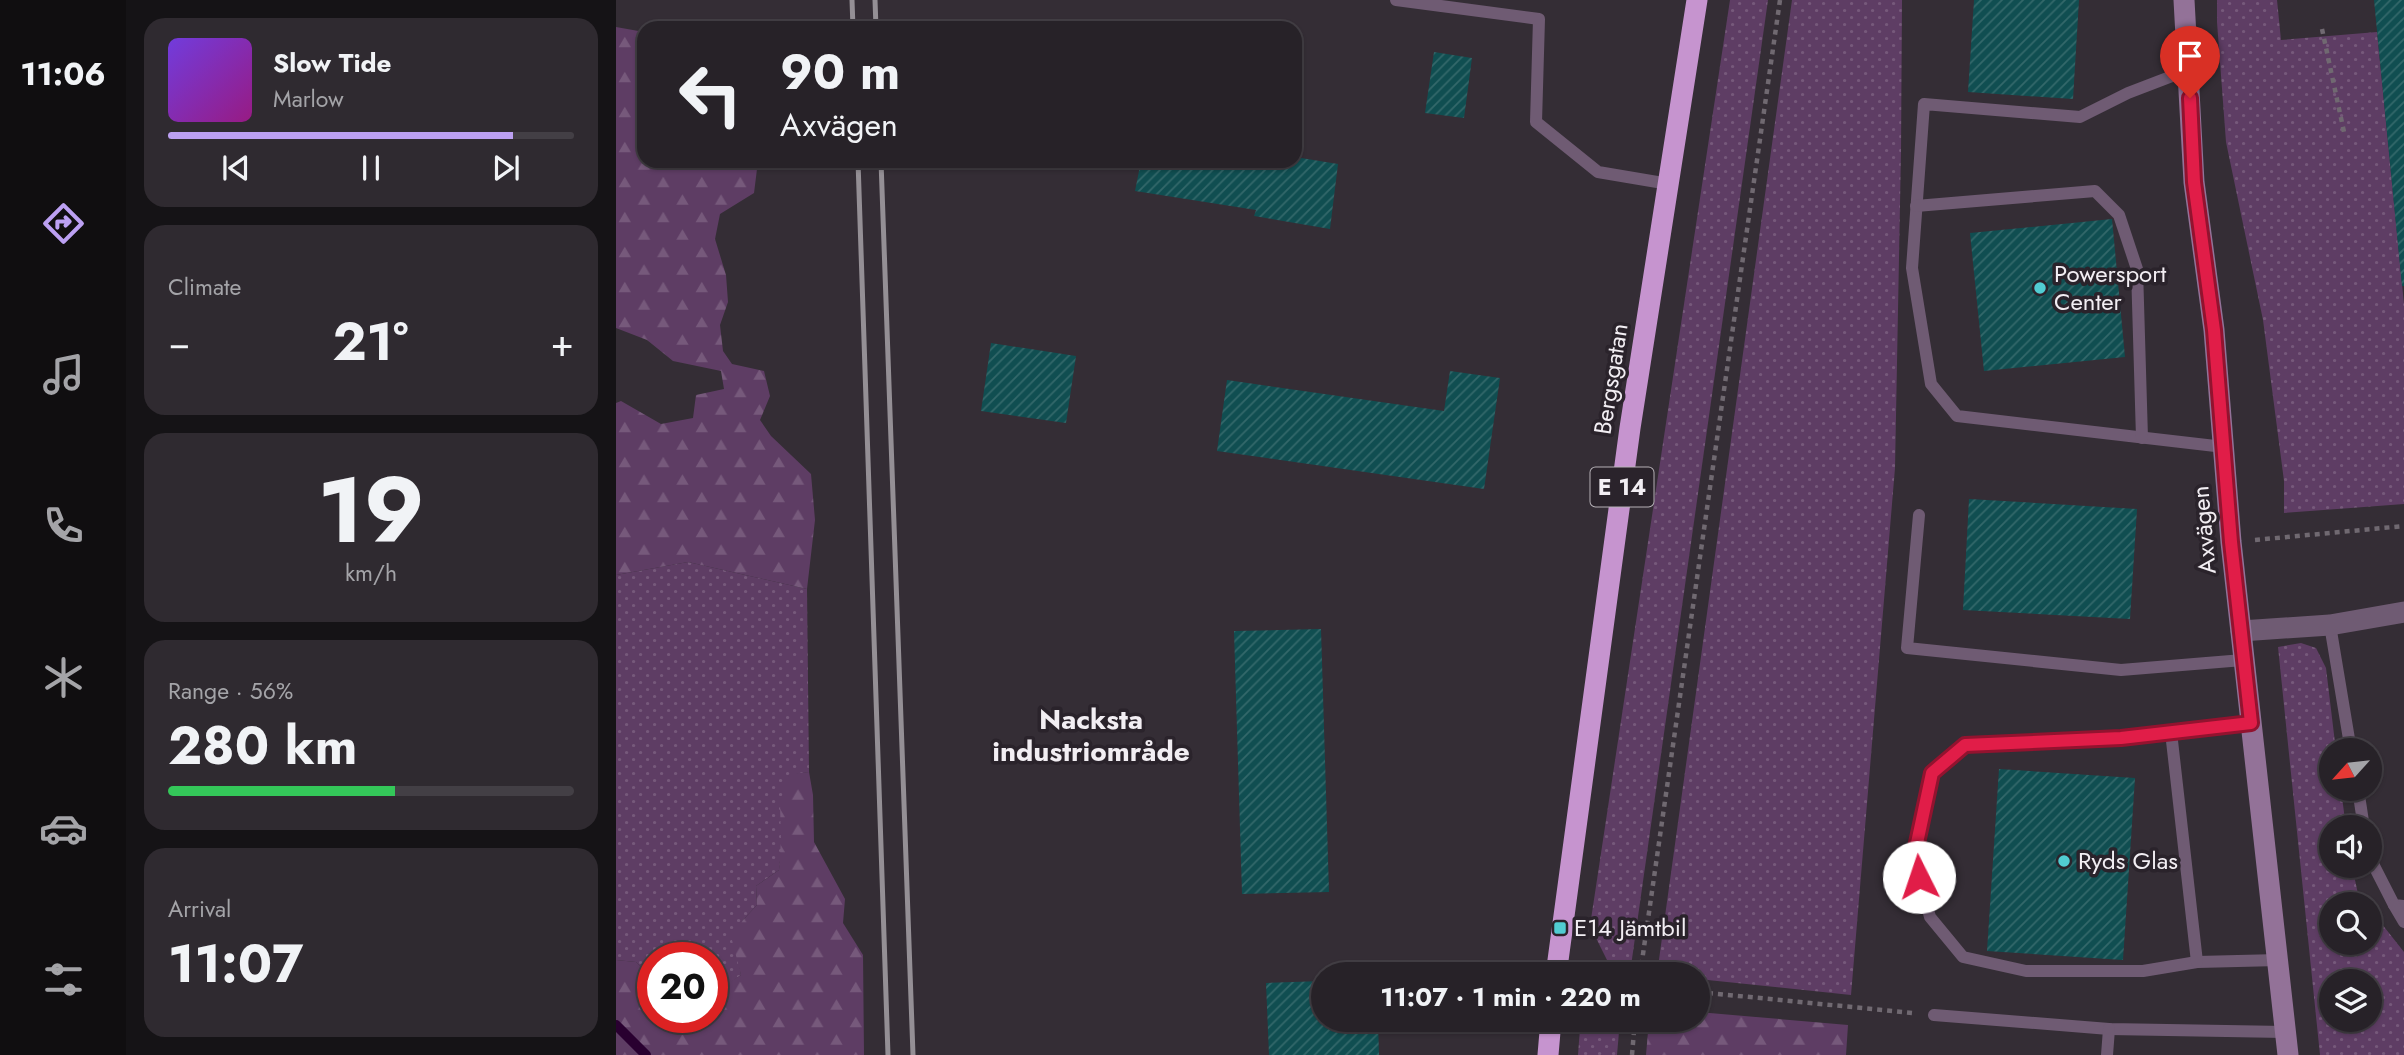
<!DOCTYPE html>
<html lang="en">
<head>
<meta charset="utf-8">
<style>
	body { margin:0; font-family:Jost,sans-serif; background:#2f2a30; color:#f1f3f6; height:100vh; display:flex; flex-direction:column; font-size:26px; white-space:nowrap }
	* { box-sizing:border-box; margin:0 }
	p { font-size:23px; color:#a4a4a8 }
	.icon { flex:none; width:38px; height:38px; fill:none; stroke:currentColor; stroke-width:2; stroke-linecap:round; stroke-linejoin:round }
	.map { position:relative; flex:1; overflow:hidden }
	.side { display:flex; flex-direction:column; gap:18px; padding:18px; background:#151316; width:490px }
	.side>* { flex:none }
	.guide { position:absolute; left:21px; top:21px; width:665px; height:147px; border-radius:21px; box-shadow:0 2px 5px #0004,0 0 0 2px #433f45; background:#272228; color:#f1f3f6; overflow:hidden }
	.needle { width:46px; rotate:243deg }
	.buttons { position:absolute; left:1703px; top:738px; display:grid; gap:14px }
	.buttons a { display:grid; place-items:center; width:63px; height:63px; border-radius:50%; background:#272228; box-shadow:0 2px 5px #0004,0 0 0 2px #433f45; font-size:35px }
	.speed { position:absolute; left:21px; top:942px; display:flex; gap:14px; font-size:35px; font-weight:700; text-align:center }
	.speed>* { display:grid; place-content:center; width:91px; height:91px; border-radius:50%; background:#272228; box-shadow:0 2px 5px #0004,0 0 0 2px #433f45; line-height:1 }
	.speed .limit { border:10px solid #d22; background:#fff; color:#111 }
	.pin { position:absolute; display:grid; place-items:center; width:60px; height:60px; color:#fff; margin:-72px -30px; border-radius:50% 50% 50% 0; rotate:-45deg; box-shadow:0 0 7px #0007 }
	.pin .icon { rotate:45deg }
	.me { position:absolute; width:77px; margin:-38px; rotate:356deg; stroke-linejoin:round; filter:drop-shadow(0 0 5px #0008) }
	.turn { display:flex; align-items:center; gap:24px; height:147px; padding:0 28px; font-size:32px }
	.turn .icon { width:91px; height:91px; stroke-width:2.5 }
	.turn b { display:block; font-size:49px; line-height:60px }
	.big { font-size:52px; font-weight:700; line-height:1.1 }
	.side .tile { flex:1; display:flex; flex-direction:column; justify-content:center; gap:10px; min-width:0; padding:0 24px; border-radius:21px; background:#2f2a30 }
	.side .dial { align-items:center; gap:0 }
	.dial b { font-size:91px; line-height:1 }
	.song { display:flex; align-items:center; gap:21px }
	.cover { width:84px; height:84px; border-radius:10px; background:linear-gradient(135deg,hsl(260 70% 55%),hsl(310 70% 35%)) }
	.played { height:7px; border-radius:4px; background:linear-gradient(90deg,#bca0f2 85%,#433f45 85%) }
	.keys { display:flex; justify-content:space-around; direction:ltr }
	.heat { display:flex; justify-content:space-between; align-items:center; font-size:38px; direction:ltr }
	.charge { height:10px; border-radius:5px; background:linear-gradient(90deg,#34c759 56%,#433f45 0) }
	.trip { position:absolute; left:695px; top:962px; width:399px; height:70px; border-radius:35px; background:#272228; box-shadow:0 2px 5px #0004,0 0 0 2px #433f45; font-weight:700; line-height:70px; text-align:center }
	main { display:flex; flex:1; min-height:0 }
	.tab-bar { display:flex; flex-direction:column; width:126px; justify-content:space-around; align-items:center; background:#100e10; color:#a4a4a8 }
	.tab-bar .icon { width:49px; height:49px }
	.tab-bar .on { color:#bca0f2 }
	.tab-bar b { font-size:32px; color:#f1f3f6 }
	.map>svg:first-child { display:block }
</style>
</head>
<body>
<main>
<nav class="tab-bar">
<b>11:06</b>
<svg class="icon on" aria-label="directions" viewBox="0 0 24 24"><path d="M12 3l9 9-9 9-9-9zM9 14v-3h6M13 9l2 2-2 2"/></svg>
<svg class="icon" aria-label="music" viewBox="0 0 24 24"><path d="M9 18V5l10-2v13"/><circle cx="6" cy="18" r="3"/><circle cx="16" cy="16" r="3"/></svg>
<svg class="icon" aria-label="phone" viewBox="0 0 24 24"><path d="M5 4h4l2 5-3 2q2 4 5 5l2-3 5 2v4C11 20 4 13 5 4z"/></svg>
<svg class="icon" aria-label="climate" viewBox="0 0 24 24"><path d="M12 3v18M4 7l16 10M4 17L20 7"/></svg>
<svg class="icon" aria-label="car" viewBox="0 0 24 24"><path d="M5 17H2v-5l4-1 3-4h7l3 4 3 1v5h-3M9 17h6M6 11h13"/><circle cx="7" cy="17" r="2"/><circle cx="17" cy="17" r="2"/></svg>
<svg class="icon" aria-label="filters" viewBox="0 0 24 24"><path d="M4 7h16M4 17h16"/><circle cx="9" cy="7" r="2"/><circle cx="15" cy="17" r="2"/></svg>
</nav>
<section class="side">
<div class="tile">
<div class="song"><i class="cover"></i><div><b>Slow Tide</b><p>Marlow</p></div></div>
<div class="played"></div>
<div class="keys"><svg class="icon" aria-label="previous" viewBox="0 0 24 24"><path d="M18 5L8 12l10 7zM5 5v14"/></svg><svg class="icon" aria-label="pause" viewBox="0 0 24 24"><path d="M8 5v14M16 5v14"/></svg><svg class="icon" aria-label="next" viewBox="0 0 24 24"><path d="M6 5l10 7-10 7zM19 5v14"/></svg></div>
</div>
<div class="tile"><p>Climate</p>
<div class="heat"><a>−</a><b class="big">21°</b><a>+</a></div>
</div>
<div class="tile dial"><b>19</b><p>km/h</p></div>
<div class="tile"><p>Range · 56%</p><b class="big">280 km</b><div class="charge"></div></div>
<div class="tile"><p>Arrival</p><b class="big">11:07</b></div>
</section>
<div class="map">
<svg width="1788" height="1055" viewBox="0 0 1788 1055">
	<defs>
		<pattern id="grass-dots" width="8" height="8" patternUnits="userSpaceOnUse" patternTransform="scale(1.75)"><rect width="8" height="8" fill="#5e3d64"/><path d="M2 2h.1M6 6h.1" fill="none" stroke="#76597b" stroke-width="1.8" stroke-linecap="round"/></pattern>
		<pattern id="forest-firs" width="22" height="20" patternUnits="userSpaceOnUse" patternTransform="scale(1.75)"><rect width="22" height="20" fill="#5e3d64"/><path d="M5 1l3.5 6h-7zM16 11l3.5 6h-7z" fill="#76597b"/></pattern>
		<pattern id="building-hatch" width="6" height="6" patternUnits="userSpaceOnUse" patternTransform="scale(1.75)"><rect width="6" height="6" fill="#104e51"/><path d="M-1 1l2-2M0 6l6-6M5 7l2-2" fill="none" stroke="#33686a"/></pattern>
	</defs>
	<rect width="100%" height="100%" fill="#342d35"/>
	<g fill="url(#grass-dots)" fill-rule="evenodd">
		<path d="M1114,0H1152L1014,973L991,960L974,926Z"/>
		<path d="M1176,0H1286L1285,152L1279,468L1235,995L1082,979V975L1041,974Z"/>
		<path d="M1601,0H1661L1665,40L1761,32L1788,304V504L1668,513V481L1647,320L1610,142L1601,22Z"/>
		<path d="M72,562L191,589L193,772L173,775L163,870L140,886L141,905L127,920L122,958L125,975L111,985L96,1002V957H37V979L20,962L0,960V575Z"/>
		<path d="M1685,643L1700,648L1710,668L1720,751H1715V789H1725L1730,828H1715V866H1736L1742,894L1750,905H1715V943H1754V909L1788,952V1055H1704L1662,647ZM1715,982H1754V1020H1715Z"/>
		<path d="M978,1020H1004L1001,1055H962L964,1028Z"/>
	</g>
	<g fill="url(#forest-firs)">
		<path d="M0,27L28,32V161H142L138,193L104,214L99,239L110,275L112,302L104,325L107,351L116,364L148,371L154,396L144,420L155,436L195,474L199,520L191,589L72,562L0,575V403L5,401L45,424L77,418L80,395L108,389L105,371L57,361L31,340L0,328Z"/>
		<path d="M193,772L197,795L198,842L229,899L227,923L247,955L248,1055H0V960L20,962L37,979V1017H96V1002L111,984L125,975L116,940L127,920L141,905L140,886L163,870L165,840L164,804L173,774Z"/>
		<path d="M1082,1012L1232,1025L1230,1055H1030L1033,1020H1082Z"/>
	</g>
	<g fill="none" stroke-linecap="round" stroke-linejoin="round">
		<path stroke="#290030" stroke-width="10" d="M0,1025L30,1055"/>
	</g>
	<g fill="url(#building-hatch)">
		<path d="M1358,0H1463L1457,99L1352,92Z"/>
		<path d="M1758,0H1788V286H1786Z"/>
		<path d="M818,52L856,58L848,118L809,113Z"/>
		<path d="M679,157L722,164L714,229L638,216L640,210L519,191L525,161H679Z"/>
		<path d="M1496,219L1509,357L1368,371L1354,233Z"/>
		<path d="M375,343L460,356L450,423L365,411Z"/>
		<path d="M834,371L884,378L868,489L601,451L611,380L828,411Z"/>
		<path d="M1353,499L1521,509L1514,619L1347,610Z"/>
		<path d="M705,629L713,892L626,894L618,631Z"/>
		<path d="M1383,769L1519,778L1507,960L1371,951Z"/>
		<path d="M707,981V1020H762L763,1055H653L650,983Z"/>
	</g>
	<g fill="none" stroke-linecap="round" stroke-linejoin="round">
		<g stroke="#706971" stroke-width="4.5" stroke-dasharray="5 5" stroke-linecap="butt">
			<path d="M1706,29L1728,132"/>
			<path d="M1639,540L1788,526"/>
			<path d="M1024,975L1164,0"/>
			<path d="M1082,992L1297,1013"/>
			<path d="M1016,1055L1019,1020"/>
		</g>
		<g stroke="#6f5b73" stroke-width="12">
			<path d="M780,0L923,19L920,122L982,172L1053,184"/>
			<path d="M1572,70L1512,93L1464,117L1308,104L1296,268L1315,384L1341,416L1608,447"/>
			<path d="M1300,206L1479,191L1503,215L1521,269L1526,438"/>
			<path d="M1303,515L1291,648L1505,670L1627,660"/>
			<path d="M1714,625L1735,751"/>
			<path d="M1635,723L1505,738L1349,745L1316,773L1298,857L1314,917L1347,957L1410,971H1527L1581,962L1663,960"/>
			<path d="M1555,732L1581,962"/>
			<path d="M1742,789L1748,828"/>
			<path d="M1754,858L1778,905L1788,906"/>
			<path d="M1778,905L1788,922"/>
			<path d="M1318,1015L1493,1029L1669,1032"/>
			<path d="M1491,1055L1493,1029"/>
		</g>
		<path stroke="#6f5b73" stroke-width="21" d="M1625,631L1714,625L1788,612"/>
		<path stroke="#937298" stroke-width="21" d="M1568,0L1578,182L1598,330L1615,542L1672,1055"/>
		<g stroke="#c694cf" stroke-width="21">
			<path d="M940,975L1014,428L1081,0"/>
			<path d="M932,1055L935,1020"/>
		</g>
		<g stroke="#948f95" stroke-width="5">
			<path d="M236,0L237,28"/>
			<path d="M259,0L260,28"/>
			<path d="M242,161L272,1055"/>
			<path d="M265,161L297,1055"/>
		</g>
	</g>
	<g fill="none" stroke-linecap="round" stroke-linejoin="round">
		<defs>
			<path id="route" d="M1303,877L1298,857L1316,773L1349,745L1505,738L1635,723L1615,542L1598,330L1578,182L1574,98"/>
		</defs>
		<use href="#route" stroke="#92132f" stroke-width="18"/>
		<use href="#route" stroke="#e11d48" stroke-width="12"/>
	</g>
	<g fill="#51ccd2" stroke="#2a232b" stroke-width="2.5">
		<circle cx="1424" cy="288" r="7"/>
		<circle cx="1448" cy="861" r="7"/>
		<rect x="937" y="921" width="14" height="14" rx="3.5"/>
	</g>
	<g text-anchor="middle" stroke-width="7" stroke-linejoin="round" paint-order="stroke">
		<rect fill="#2a232b" stroke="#b6b1b7" stroke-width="2" x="974.5" y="467.5" width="63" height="39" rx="5"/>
		<g font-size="23" font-weight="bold" fill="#f2eef3">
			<text x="1006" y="495">E 14</text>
		</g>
		<g font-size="24" fill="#f2eef3" stroke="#2a232b" text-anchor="start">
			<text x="1438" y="282">Powersport<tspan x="1438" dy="28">Center</tspan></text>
			<text x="1462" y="869">Ryds Glas</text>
			<text x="958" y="936">E14 Jämtbil</text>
		</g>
		<g font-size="24" fill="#f2eef3" stroke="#2a232b">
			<text transform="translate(995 379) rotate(-81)" y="8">Bergsgatan</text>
			<text transform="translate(1588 530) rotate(-95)" y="8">Axvägen</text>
		</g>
		<g font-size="28" font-weight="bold" fill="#f2eef3" stroke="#2a232b">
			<text x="475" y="729">Nacksta<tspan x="475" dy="32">industriområde</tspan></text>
		</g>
	</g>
</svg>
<div class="buttons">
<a><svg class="needle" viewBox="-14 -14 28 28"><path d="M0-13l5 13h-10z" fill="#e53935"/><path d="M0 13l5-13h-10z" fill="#a4a4a8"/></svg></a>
<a><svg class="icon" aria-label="sound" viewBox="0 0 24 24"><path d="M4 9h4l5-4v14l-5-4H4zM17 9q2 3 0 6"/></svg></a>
<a><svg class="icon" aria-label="search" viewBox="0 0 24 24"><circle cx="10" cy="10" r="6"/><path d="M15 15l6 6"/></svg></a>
<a><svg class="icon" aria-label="layers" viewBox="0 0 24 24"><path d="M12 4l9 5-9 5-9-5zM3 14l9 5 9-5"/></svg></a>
</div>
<div class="speed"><div class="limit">20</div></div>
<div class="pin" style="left:1574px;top:98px;background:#d93025"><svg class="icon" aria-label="arrive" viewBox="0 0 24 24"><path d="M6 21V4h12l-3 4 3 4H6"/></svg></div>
<svg class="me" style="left:1303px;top:877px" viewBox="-20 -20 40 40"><circle r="19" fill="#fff"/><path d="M0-13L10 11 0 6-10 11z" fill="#e11d48"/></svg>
<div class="trip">11:07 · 1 min · 220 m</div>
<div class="guide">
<div class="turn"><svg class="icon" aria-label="left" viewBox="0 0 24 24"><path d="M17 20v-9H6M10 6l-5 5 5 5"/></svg><div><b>90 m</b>Axvägen</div></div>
</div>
</div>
</main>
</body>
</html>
